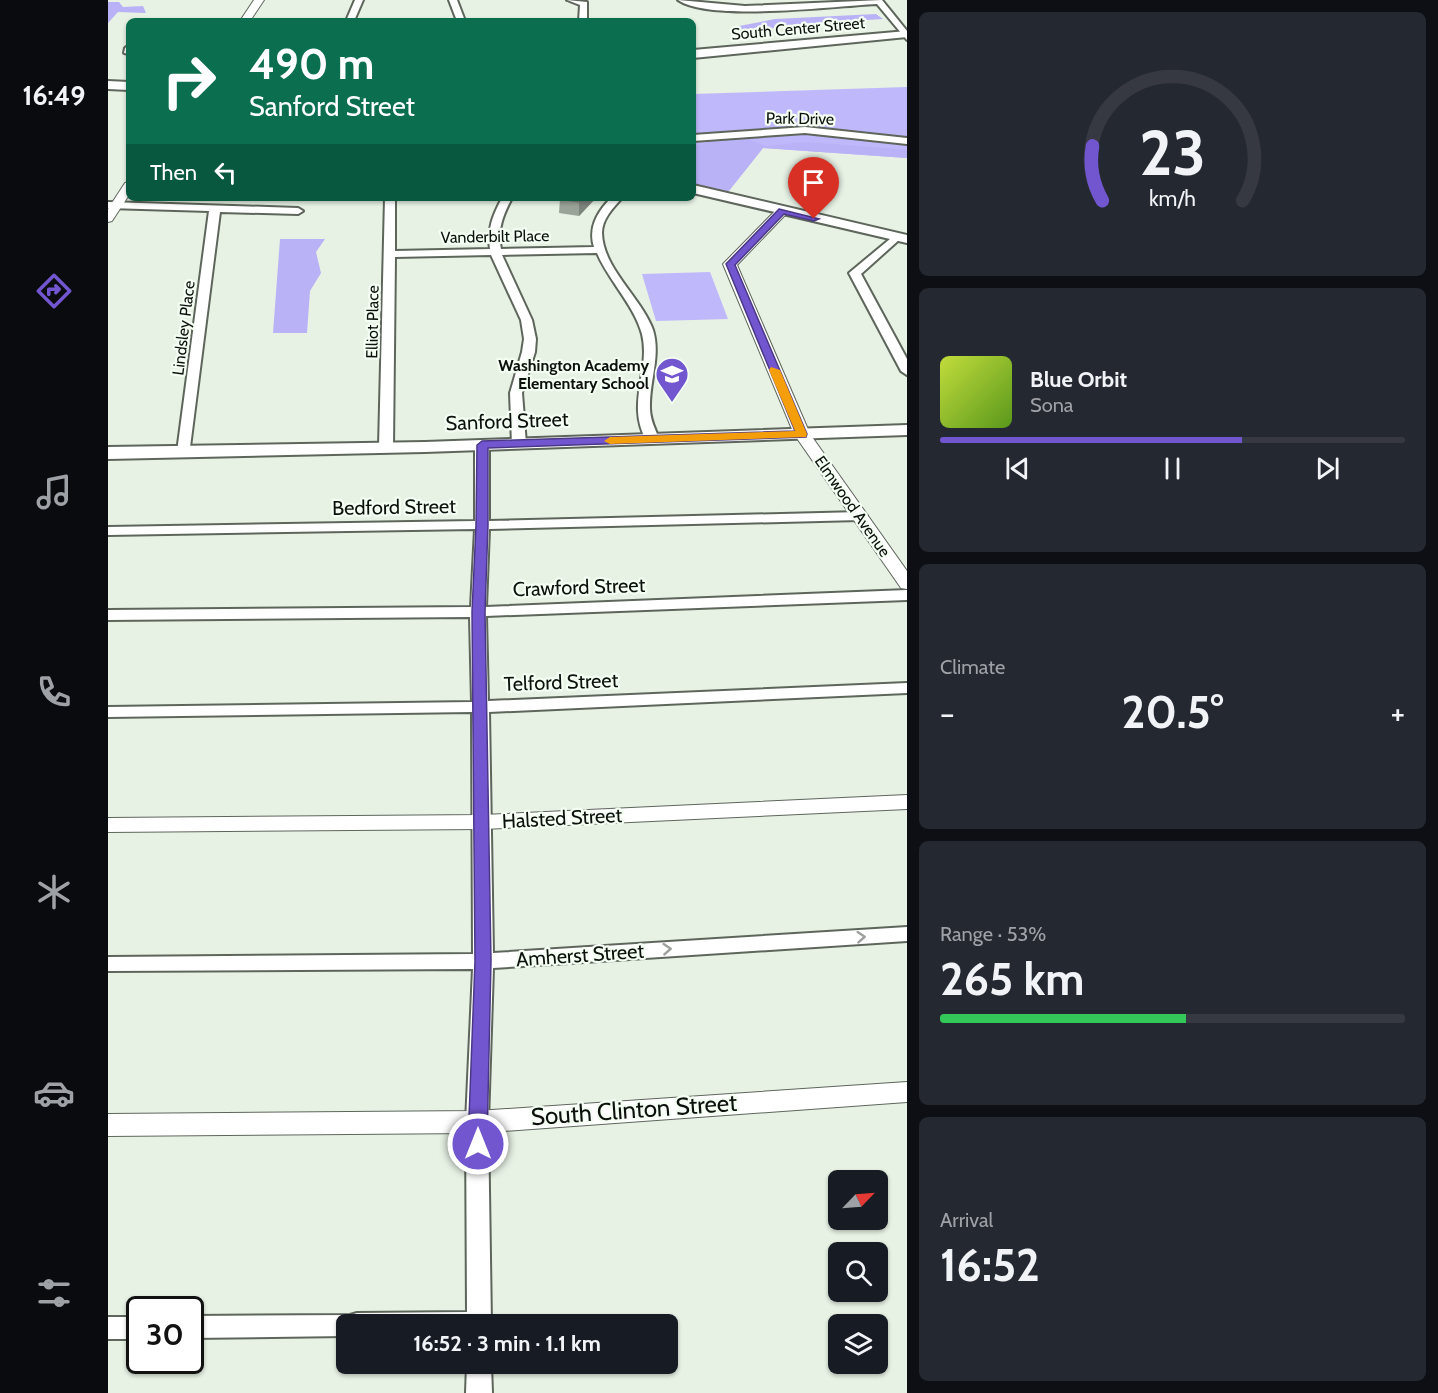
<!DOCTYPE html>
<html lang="en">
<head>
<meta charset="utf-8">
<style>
	body { margin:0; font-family:Cabin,sans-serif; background:#242831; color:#f1f3f6; height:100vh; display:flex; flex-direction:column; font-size:22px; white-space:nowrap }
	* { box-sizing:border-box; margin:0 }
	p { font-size:20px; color:#9ea1a6 }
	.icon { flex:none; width:33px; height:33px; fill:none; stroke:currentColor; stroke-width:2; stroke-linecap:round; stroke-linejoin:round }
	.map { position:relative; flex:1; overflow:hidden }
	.sheet { display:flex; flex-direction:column; gap:12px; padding:12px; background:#0d0f14; width:531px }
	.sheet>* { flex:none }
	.top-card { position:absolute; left:18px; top:18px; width:570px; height:183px; border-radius:9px; box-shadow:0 2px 4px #0004; background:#0b6e4f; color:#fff; overflow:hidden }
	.needle { width:39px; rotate:65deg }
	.buttons { position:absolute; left:720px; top:1170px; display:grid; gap:12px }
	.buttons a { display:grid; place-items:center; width:60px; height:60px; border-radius:9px; background:#171b24; box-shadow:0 2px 4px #0004; font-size:30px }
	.speed { position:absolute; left:18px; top:1296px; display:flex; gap:12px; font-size:30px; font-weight:700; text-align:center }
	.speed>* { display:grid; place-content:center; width:78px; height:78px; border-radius:50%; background:#171b24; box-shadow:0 2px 4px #0004; line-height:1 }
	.speed .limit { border:3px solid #111; border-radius:9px; background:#fff; color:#111 }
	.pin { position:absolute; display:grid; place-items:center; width:51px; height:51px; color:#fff; margin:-62px -26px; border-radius:50% 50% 50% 0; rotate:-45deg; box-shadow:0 0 6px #0007 }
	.pin .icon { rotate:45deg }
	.me { position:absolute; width:66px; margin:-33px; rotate:0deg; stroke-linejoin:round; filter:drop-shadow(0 0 4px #0008) }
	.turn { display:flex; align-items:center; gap:21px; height:126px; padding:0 24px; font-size:27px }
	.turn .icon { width:78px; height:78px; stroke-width:2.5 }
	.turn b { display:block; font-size:42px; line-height:51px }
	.then { display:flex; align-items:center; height:57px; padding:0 24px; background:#0003; gap:12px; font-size:22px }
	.big { font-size:45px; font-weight:700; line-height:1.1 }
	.sheet .card { flex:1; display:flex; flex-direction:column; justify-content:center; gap:9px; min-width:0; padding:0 21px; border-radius:9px; background:#242831 }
	.sheet .dial { align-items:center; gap:0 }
	.dial svg { height:156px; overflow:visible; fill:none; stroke:#363941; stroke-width:7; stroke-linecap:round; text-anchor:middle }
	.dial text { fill:#f1f3f6; stroke:none }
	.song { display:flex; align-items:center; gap:18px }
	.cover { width:72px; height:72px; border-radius:9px; background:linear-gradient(135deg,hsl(70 70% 55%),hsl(90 70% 35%)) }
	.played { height:6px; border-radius:3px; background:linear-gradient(90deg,#7256d0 65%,#363941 65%) }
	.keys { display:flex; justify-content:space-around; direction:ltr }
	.heat { display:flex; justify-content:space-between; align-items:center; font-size:33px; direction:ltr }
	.charge { height:9px; border-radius:4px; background:linear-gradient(90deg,#34c759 53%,#363941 0) }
	.trip { position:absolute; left:228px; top:1314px; width:342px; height:60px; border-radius:9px; background:#171b24; box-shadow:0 2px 4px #0004; font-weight:700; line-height:60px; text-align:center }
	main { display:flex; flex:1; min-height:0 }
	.tab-bar { display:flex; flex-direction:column; width:108px; justify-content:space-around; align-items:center; background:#090b0e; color:#9ea1a6 }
	.tab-bar .icon { width:42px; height:42px }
	.tab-bar .active { color:#7256d0 }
	.tab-bar b { font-size:27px; color:#f1f3f6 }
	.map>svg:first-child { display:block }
</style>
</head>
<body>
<main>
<nav class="tab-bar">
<b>16:49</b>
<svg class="icon active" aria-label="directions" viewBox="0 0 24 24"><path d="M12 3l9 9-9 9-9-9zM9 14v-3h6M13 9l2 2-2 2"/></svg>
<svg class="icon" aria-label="music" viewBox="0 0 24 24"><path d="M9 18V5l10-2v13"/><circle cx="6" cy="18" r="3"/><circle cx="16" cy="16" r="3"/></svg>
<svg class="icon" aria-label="phone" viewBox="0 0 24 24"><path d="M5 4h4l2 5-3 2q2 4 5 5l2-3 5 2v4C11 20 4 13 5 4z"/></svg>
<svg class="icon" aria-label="climate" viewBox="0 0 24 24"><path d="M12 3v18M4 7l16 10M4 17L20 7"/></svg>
<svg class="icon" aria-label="car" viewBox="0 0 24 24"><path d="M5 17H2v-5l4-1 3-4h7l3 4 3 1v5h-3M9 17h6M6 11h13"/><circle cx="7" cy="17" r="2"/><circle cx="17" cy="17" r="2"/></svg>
<svg class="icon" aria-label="filters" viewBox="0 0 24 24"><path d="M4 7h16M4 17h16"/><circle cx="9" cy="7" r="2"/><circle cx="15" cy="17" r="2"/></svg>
</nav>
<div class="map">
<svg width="799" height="1393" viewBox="0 0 799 1393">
	<rect width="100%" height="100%" fill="#e7f1e4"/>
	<g fill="#bfb8fb">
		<path d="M799,87V158L655,148L620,192L585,184V94Z"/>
		<path d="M602,272L620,319L548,321L534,274Z"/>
	</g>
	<g fill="#bab2f6">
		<path d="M0,2H11L15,7L35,6L38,13L10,12L0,23Z"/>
		<path d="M768,14L775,19L678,25L642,34L626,27L667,19Z"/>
		<path d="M637,138L658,146L700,142L799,150V158L655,148L620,192L585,184V146L612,139Z"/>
		<path d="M172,239H217L208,252L213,273L202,291L199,333H165Z"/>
	</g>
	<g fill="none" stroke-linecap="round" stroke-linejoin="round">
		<defs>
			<g id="minor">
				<path d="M247,0H255L246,21H238Z"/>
				<path d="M341,0H349L357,21H349Z"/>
				<path d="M459,0L479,2V21H471L472,5Z"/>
				<path d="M570,0L637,6L774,0L799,31V40L769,4C727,6 602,22 570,0Z"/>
				<path d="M21,45V54L16,53L17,48Z"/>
				<path d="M697,127L799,138V144L697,133L585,141V135Z"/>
				<path d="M277,198H287V251L382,249C379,229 385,215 394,198H404C395,215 389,229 393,249L486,247C480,228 489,212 503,198H514C505,208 494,219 494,233C495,269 533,297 545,330C553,356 541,382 542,408C542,420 547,428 551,439L549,442H539C517,403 543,372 534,334C526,305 501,281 489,253L394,255L424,320L428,339L427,352L414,393L418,444L411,448L404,444L402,393L414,352L416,339L413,320L383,255L287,257L285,447L278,451L273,450L271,447Z"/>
				<path d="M0,202L190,208L195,211L190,214L112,212L81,455H71L69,452L101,211L0,208Z"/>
				<path d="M788,234L793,237L792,239L753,274L799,359V375L793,371L741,273Z"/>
				<path d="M374,441L381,445V521L752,512L759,516L752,520L381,529L378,607L799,590V600L378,616L380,701L799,683V693L381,712L385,953L799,927V941L385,968L380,1122L383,1324H238V1336L82,1338V1316L242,1315L249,1313L359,1312L358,1122L365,969L0,971V957L365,954L364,712L0,717V707L364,702L362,617L0,620V610L363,607L367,529L0,535V527L367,521V445Z"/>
				<rect x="0" y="1317" width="32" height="22"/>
				<path d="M359,1364H383L384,1393H358Z"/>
			</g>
			<g id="tertiary">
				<path d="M146,0H156L142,21H132Z"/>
				<path d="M21,182V195L4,221L0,222V209L17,183Z"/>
				<path d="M674,207L680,211L678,214L629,265L702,434L799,571V589L793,588L686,434L615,264L670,208Z"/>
				<path d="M799,795V809L375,829L0,832V818L375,815Z"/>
				<path d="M799,1082V1102L369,1133L0,1136V1114L369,1111Z"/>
			</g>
			<g id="secondary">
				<path d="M799,31V37L585,58V50Z"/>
				<path d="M0,81L21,82V90L0,89Z"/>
				<path d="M585,185L799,235V243L585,193Z"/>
				<path d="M799,425V435L317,452L0,459V447L317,442Z"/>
			</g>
		</defs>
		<use href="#minor" stroke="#5e665c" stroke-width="4"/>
		<use href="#tertiary" stroke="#5e665c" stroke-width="2"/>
		<use href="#secondary" stroke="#5e665c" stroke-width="4"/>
		<use href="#minor" fill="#fff" fill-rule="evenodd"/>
		<use href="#tertiary" fill="#fff" fill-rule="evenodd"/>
		<use href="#secondary" fill="#fff" fill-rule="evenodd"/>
	</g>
	<path fill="#9aa398" d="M488,198L471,216L451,213L452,199Z"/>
	<path fill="#7d847c" d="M475,198H488L471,216V202Z"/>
	<path fill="#b3bdb1" stroke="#7d847c" stroke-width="1.5" d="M452,198H475L471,202L452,199Z"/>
	<defs><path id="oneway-chevron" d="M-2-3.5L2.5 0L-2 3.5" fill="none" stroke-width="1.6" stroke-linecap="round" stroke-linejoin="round" transform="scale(1.5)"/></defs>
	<g stroke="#9ea09e">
		<use href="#oneway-chevron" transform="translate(753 937) rotate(-4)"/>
		<use href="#oneway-chevron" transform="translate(559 949) rotate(-4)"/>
	</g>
	<path fill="#7256d0" stroke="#4a3887" stroke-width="1.5" d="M671,209L711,219L706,221L676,214L627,265L699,434L698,437L380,448V525L377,612L383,961L379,1144L376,1149L370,1152L363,1149L360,1144L367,961L364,612L368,525L369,445L374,441L687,431L618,264Z"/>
	<path fill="#f59e0b" d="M663,367L672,370L699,434L698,437L502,444L496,441L502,437L687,431L661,370Z"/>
	<defs>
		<symbol id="school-pin" viewBox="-11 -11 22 30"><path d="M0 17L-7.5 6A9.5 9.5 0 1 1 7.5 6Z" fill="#7256d0" stroke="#f4fef2"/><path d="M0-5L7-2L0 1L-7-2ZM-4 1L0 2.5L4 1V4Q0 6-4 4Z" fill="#fff"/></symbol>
	</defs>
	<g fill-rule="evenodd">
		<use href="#school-pin" x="545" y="355" width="38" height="52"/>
	</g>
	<g text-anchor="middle" stroke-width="4.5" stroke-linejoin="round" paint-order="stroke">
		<g font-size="16" fill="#0d110d" stroke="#f4fef2">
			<text transform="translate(690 28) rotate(-5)" y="6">South Center Street</text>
			<text transform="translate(692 118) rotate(1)" y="6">Park Drive</text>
			<text transform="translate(387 236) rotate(-1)" y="6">Vanderbilt Place</text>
			<text transform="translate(264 322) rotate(-89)" y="6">Elliot Place</text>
			<text transform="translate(75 328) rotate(-83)" y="6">Lindsley Place</text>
			<text transform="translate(745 506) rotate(55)" y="6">Elmwood Avenue</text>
		</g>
		<g font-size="16" font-weight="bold" fill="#0d110d" stroke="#f4fef2" text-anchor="end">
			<text x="541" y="371">Washington Academy<tspan x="541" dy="18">Elementary School</tspan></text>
		</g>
		<g font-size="20" fill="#0d110d" stroke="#f4fef2">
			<text transform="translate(399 421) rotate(-2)" y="7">Sanford Street</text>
			<text transform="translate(286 507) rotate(-1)" y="7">Bedford Street</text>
			<text transform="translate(471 587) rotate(-2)" y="7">Crawford Street</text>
			<text transform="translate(453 682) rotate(-2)" y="7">Telford Street</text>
			<text transform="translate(454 818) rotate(-3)" y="7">Halsted Street</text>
			<text transform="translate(472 955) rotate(-4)" y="7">Amherst Street</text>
		</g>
		<g font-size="24" fill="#0d110d" stroke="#f4fef2">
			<text transform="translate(526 1110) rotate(-4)" y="8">South Clinton Street</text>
		</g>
	</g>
</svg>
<div class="buttons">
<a><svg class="needle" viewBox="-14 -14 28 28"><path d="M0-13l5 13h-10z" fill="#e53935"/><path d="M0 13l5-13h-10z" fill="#9ea1a6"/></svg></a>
<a><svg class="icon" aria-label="search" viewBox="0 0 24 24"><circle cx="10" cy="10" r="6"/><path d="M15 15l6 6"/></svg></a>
<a><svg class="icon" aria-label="layers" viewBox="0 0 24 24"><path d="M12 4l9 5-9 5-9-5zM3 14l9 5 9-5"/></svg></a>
</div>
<div class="speed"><div class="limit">30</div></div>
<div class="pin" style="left:706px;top:219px;background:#d93025"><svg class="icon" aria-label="arrive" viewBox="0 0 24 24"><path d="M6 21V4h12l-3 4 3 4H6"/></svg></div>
<svg class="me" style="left:370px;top:1144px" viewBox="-20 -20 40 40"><circle r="17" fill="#7256d0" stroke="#fff" stroke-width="3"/><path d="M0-11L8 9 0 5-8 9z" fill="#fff"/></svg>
<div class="trip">16:52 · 3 min · 1.1 km</div>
<div class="top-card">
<div class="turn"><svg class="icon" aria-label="right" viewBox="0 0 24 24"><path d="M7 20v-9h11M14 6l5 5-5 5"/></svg><div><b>490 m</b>Sanford Street</div></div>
<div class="then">Then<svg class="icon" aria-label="left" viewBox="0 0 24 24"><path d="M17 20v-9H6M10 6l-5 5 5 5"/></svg></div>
</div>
</div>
<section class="sheet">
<div class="card dial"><svg viewBox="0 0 100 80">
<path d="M14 69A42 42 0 1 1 86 69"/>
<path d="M14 69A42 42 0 0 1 9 41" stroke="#7256d0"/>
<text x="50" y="56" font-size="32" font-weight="700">23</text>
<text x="50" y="72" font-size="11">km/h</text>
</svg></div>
<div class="card">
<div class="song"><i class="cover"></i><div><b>Blue Orbit</b><p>Sona</p></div></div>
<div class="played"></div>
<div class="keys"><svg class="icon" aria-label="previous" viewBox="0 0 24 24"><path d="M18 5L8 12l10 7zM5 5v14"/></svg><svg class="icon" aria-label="pause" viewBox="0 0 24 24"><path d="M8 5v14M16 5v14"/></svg><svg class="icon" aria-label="next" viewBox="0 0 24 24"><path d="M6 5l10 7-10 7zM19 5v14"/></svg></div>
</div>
<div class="card"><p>Climate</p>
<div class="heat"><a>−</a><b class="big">20.5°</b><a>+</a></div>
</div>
<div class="card"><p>Range · 53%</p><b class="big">265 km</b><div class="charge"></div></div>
<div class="card"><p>Arrival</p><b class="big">16:52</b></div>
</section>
</main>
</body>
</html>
